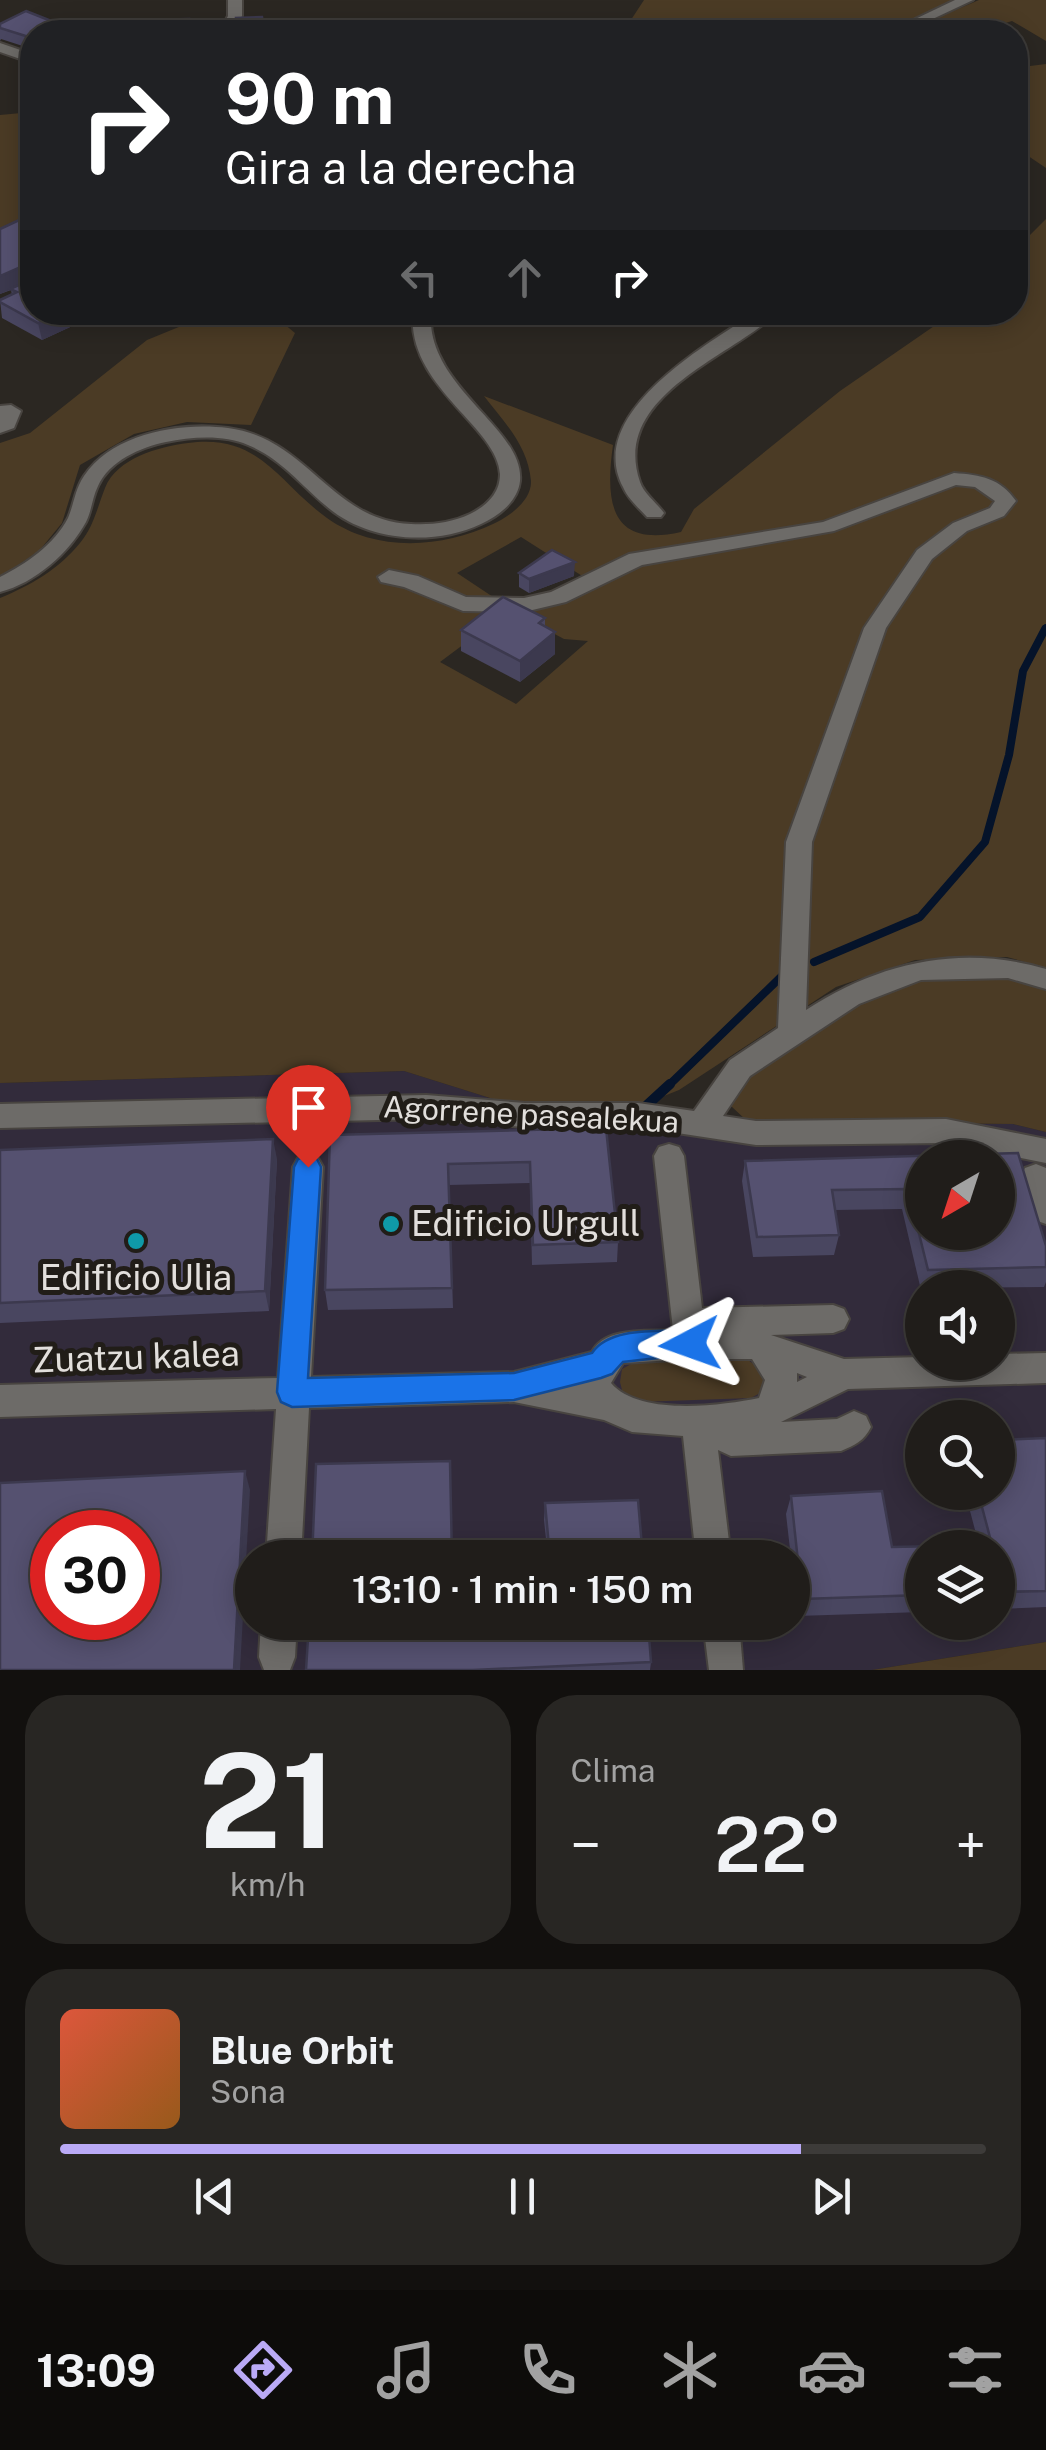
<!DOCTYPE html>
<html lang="es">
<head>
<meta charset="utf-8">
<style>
	body { margin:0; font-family:"Public Sans",sans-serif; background:#282623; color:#f1f3f6; height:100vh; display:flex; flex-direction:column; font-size:38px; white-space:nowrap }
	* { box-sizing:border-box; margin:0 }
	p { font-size:32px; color:#a2a2a2 }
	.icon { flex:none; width:55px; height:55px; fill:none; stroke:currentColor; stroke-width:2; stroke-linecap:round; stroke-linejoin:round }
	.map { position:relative; height:1670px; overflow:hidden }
	.sheet { display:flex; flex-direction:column; gap:25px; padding:25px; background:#12100e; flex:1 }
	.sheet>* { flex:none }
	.banner { position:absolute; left:20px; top:20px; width:1008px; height:305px; border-radius:40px; box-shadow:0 5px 25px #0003,0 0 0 2px #3d3b39; background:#202124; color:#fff; overflow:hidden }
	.needle { width:65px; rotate:219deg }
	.buttons { position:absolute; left:905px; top:1140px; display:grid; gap:20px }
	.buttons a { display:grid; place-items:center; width:110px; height:110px; border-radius:50%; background:#201d1a; box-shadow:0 5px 25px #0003,0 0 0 2px #3d3b39; font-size:50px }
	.speed { position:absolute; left:30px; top:1510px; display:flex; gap:20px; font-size:50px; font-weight:700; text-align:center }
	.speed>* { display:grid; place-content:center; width:130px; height:130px; border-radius:50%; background:#201d1a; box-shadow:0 5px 25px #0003,0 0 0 2px #3d3b39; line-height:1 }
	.speed .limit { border:15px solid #d22; background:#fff; color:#111 }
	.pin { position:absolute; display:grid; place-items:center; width:85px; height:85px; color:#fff; margin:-102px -42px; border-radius:50% 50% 50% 0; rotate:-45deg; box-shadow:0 0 10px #0007 }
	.pin .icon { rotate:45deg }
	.me { position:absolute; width:110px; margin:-55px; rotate:266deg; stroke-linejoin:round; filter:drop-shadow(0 0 8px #0008) }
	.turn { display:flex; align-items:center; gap:35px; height:210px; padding:0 40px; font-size:45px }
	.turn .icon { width:130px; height:130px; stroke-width:2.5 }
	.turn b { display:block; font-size:70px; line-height:85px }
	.lanes { display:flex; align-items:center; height:95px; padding:0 40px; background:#0003; justify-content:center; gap:50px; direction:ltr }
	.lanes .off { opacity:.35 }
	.big { font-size:75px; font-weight:600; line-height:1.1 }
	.sheet .tile { flex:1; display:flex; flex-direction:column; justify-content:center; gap:15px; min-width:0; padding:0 35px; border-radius:40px; background:#282623 }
	.sheet .dial { align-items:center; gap:0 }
	.dial b { font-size:130px; line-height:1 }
	.song { display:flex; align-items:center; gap:30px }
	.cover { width:120px; height:120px; border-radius:15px; background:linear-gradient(135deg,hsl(10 70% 55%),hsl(30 70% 35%)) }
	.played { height:10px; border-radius:5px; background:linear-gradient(90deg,#baaaf6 80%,#3d3b39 80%) }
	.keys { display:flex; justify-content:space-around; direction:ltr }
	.heat { display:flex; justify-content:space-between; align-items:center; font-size:55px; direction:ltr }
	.sheet .tiles { flex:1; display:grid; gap:25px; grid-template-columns:1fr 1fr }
	.tile:last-child { grid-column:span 2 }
	.trip { position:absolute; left:235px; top:1540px; width:575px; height:100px; border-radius:50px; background:#201d1a; box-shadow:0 5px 25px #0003,0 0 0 2px #3d3b39; font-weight:600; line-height:100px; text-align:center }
	.dock { display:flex; height:160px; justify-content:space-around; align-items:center; background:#0d0c0a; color:#a2a2a2 }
	.dock .icon { width:70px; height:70px }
	.dock .current { color:#baaaf6 }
	.dock b { font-size:45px; color:#f1f3f6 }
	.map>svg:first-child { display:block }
</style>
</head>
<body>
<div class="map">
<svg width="1046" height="1670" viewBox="0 0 1046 1670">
	<rect width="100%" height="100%" fill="#2b2722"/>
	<path fill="#322b3b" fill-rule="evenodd" d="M404,1071L506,1103L644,1104L747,1121L1013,1124L1046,1132V1642L872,1670H0V1083ZM922,1158H998V1232H922ZM922,1288H998V1362H922ZM922,1418H998V1492H922ZM52,1532H138V1618H52ZM922,1548H998V1622H922ZM252,1558H792V1622H252Z"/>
	<g fill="#4b3b25" fill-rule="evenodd">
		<path d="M644,0H954C932,11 906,28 882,32C844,39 764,20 734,32H623Z"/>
		<path d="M979,0H1046V41L1012,21L977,32H904Z"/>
		<path d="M1046,64V168L1015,147V68Z"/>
		<path d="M32,112V226L0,242V115Z"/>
		<path d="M1046,219V968L1007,957L915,960L836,987L679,1090L644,1104L506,1103L404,1071L0,1083V598C30,586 60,568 80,543C94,526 97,508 105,488C117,458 158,447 188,443C260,433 278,483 327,518C376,553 442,548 493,524C509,517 532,500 531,481C528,446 505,423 484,396L613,445C605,502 610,548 681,532L694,509L840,391L953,313L1015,312V250ZM521,537L598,586L554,606L517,614L564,639L588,641L516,704L440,662L511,609L457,573Z"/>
		<path d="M213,313H271L295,333L251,425L187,422L134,434L80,465L62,523L39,551L0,577V443L30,433L147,340Z"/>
		<path d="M1006,977L1046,991V1132L1013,1124L747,1121L731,1106L748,1071L852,1003L919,979Z"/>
		<path d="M746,1359C761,1368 767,1375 762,1392L751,1398L639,1402L623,1394L620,1382L622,1369L635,1362Z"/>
		<path d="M1046,1642V1670H872Z"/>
	</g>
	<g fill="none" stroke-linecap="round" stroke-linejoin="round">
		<path stroke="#05132a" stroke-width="6" d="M1044,632L1046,627"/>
		<g stroke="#05132a" stroke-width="8">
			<path d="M814,962L920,917L985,842L1009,755L1023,671L1045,629"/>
			<path d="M667,1087L784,974"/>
		</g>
		<path stroke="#05132a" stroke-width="10" d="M646,1106L670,1084"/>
		<defs>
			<g id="minor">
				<path d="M228,0H242V16L233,32H219L228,16Z"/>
				<path d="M955,0H973L905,32H888Z"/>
				<path d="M506,23V29L483,32L484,25Z"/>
				<path d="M0,43L32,54V63L0,52Z"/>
				<path d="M413,312H431C425,387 525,428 520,481C518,501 499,516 481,524C432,547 365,541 325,505C299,483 280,458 248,445C223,434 191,437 166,442C141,447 109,461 98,486C92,498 92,510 86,522C69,553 35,583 0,592V577C26,564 54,545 68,518C74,504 75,489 84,476C113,433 180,422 228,428C308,438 331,521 411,524C431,525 451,523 470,514C486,506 500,494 500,474C498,427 406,386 413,312Z"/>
				<path d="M756,312H778C732,357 610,395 640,482C644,494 657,503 664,513L661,517H647C639,508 628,499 623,487C584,413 708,344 756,312Z"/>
				<path d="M0,406L11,405L21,411L14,428L0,433Z"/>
				<path d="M954,473C981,475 1000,478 1016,501L1004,516L967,531L932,559L886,628L812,842L806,1010C880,962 961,944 1046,969V989L1008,978L921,980L859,1004L750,1076L723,1116L756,1121L946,1119L1046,1139V1163L946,1143L756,1145L638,1127H525L426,1119L0,1128V1104L426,1095L525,1103H638L694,1111L730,1060L778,1028L786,842L864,628L917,550L953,523L990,508L995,501L975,487L956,485L834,531L642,565L566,602L524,612L463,611L404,587L381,582L378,577L389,570L418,576L466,597L524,598L551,592L629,554L823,522Z"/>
				<path d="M669,1144L679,1147L684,1156L702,1308L833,1305L844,1309L849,1319L844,1329L833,1333L771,1335L844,1359L922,1357V1362H998V1354L1046,1353V1383L848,1389L781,1422L837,1419L854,1411L866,1416L871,1427C864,1441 855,1445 841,1451L731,1456L718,1450L731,1558H696L683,1436L632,1432L604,1420L514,1402L309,1408L301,1558H266L276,1409L0,1417V1385L278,1378L293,1167L298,1158L308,1154L318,1158L323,1167L311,1377L514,1372L592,1352C605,1326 648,1332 673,1330L654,1156L659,1147ZM690,1359H752L765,1380L759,1398C720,1406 639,1416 611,1383L623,1363ZM797,1373L807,1377L797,1382Z"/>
				<path d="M1036,1164L1046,1168V1224L1035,1220L1021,1177L1025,1168Z"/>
				<path d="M261,1622H297L295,1657L290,1670H264L259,1657Z"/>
				<path d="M703,1622H739L743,1670H709Z"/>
			</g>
		</defs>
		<use href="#minor" stroke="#484440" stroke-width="4"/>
		<use href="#minor" fill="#6d6b68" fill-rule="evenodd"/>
	</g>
	<g fill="#494660">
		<path d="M0,24L32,32V49L1,39L0,41Z"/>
		<path d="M0,229L32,312H79L81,322L42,340L2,318L0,300L12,295L11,290L0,294Z"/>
		<path d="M343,312H388L378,322Z"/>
		<path d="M519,573L574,576L529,593L519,587Z"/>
		<path d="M545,618V627L555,632V654L520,682L461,651V630Z"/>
		<path d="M606,1128L618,1242L617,1262L532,1265L530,1183L449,1185L453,1308L328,1310L325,1290L330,1135Z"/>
		<path d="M0,1150L277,1159L269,1311L0,1323Z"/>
		<path d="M1018,1153L1046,1246V1282L1044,1287L922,1288L921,1290L902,1209L835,1210L839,1235L834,1255L753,1257L742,1181L745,1161Z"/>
		<path d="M1046,1438V1607L998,1609V1548H922V1612L797,1616L792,1558H791L786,1514L791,1496L892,1547L979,1545L965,1492H998Z"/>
		<path d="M545,1503L643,1558H548L544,1520Z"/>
		<path d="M651,1662L650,1670H306Z"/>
	</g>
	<g fill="#3c394e">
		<path d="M30,263L32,281L0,294V276Z"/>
		<path d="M60,312H79L81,322L42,340L38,323Z"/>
		<path d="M378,312H388L378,322Z"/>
		<path d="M575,562L574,576L529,593V579Z"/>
		<path d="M555,632V654L520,682V661Z"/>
		<path d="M273,1139L277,1159L269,1311L265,1291Z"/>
		<path d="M245,1471L250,1490L240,1670H234Z"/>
	</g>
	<g fill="#555170" stroke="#3c394e" stroke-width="2.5" fill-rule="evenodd">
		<path d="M26,11L79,32H32V38L0,28V24Z"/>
		<path d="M262,17L264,32H237L236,18Z"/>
		<path d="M189,19L188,32H111L112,28L144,31L145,20Z"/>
		<path d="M408,20L440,32H375L368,24Z"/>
		<path d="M32,214V312H60L38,323L0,302V300L17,292L10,289L30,280V263L0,276V229Z"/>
		<path d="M552,550L575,562L529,579L519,573Z"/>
		<path d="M503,597L545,618L539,623L555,632L520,661L461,630Z"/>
		<path d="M606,1128L618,1242L533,1245L530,1162L448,1164L452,1288L325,1290L330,1135Z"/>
		<path d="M273,1139L265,1291L0,1303V1150Z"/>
		<path d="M1018,1153L1046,1246V1267L928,1270L908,1189L832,1190L839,1235L757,1237L745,1161ZM922,1158H998V1232H922Z"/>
		<path d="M1046,1438V1591L998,1592V1548H922V1595L802,1599L791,1496L882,1491L892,1547L992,1545L978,1492H998V1440Z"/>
		<path d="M450,1461L452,1558H312L316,1464Z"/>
		<path d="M245,1471L234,1670H0V1483ZM52,1532H138V1618H52Z"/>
		<path d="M638,1500L643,1558H550L545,1503Z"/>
		<path d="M309,1622H648L651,1662L473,1670H306Z"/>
	</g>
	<path fill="#1a73e8" stroke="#114b97" stroke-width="2.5" d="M308,1155L317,1159L321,1167L308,1378L514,1373L592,1353C610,1326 661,1332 690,1330L701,1334L705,1344L701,1353L623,1362L612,1374L601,1378L514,1400L292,1407L281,1402L277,1392L294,1167L298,1159Z"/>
	<g fill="#0f9aa8" stroke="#211d18" stroke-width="4">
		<circle cx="391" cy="1224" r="10"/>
		<circle cx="136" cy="1241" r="10"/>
	</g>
	<g text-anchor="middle" stroke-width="10" stroke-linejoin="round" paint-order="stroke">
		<g font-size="30" fill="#e2dfdc" stroke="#211d18">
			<text transform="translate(531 1115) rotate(3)" y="10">Agorrene pasealekua</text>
		</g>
		<g font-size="35" fill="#e2dfdc" stroke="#211d18" text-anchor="start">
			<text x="411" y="1236">Edificio Urgull</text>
			<text x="136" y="1290" text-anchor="middle">Edificio Ulia</text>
		</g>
		<g font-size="35" fill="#e2dfdc" stroke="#211d18">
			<text transform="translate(136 1357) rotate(-2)" y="12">Zuatzu kalea</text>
		</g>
	</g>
</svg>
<div class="buttons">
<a><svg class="needle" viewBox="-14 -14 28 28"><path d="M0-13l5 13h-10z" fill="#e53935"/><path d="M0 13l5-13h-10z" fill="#a2a2a2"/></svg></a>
<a><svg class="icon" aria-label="sound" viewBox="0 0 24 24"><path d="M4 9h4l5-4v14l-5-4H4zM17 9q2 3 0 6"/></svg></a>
<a><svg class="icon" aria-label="search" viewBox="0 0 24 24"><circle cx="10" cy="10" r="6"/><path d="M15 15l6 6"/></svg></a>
<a><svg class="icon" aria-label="layers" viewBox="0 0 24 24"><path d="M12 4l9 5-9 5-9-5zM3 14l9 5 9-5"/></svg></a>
</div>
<div class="speed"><div class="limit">30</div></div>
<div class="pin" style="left:308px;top:1167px;background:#d93025"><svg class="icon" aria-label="arrive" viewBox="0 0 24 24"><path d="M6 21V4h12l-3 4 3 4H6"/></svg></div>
<svg class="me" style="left:690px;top:1344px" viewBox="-20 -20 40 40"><path d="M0-17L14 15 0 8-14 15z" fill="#1a73e8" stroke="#fff" stroke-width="4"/></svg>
<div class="trip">13:10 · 1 min · 150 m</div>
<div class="banner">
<div class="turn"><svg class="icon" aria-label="right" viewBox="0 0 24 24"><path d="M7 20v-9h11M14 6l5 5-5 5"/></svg><div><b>90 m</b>Gira a la derecha</div></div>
<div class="lanes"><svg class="icon off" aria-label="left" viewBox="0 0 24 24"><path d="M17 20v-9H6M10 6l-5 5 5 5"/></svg><svg class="icon off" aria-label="ahead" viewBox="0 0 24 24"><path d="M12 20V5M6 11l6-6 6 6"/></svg><svg class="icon" aria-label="right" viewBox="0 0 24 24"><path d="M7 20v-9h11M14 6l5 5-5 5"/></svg></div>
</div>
</div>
<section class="sheet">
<div class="tiles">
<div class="tile dial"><b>21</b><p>km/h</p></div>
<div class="tile"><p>Clima</p>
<div class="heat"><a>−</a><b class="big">22°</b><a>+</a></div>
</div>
<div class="tile">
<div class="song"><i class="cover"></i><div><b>Blue Orbit</b><p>Sona</p></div></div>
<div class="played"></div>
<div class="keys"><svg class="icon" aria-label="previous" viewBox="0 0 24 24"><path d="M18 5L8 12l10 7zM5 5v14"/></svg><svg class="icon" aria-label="pause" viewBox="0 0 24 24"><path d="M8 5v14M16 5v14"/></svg><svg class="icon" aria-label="next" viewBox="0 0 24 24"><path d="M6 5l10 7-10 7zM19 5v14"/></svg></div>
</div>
</div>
</section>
<nav class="dock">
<b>13:09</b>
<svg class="icon current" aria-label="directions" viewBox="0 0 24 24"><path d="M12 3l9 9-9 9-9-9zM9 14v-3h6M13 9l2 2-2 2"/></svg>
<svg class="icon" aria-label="music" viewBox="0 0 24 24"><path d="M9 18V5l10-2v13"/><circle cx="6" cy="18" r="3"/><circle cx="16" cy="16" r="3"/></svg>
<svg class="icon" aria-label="phone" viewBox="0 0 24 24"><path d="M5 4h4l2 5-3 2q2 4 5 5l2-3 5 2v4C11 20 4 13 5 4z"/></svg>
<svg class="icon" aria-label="climate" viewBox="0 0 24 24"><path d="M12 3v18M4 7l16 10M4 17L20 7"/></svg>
<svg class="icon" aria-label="car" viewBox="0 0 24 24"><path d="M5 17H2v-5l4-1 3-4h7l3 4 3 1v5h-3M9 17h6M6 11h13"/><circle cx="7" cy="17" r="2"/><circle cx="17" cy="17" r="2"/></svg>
<svg class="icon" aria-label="filters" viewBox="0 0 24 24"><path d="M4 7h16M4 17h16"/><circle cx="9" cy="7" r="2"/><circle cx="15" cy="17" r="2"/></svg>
</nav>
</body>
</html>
